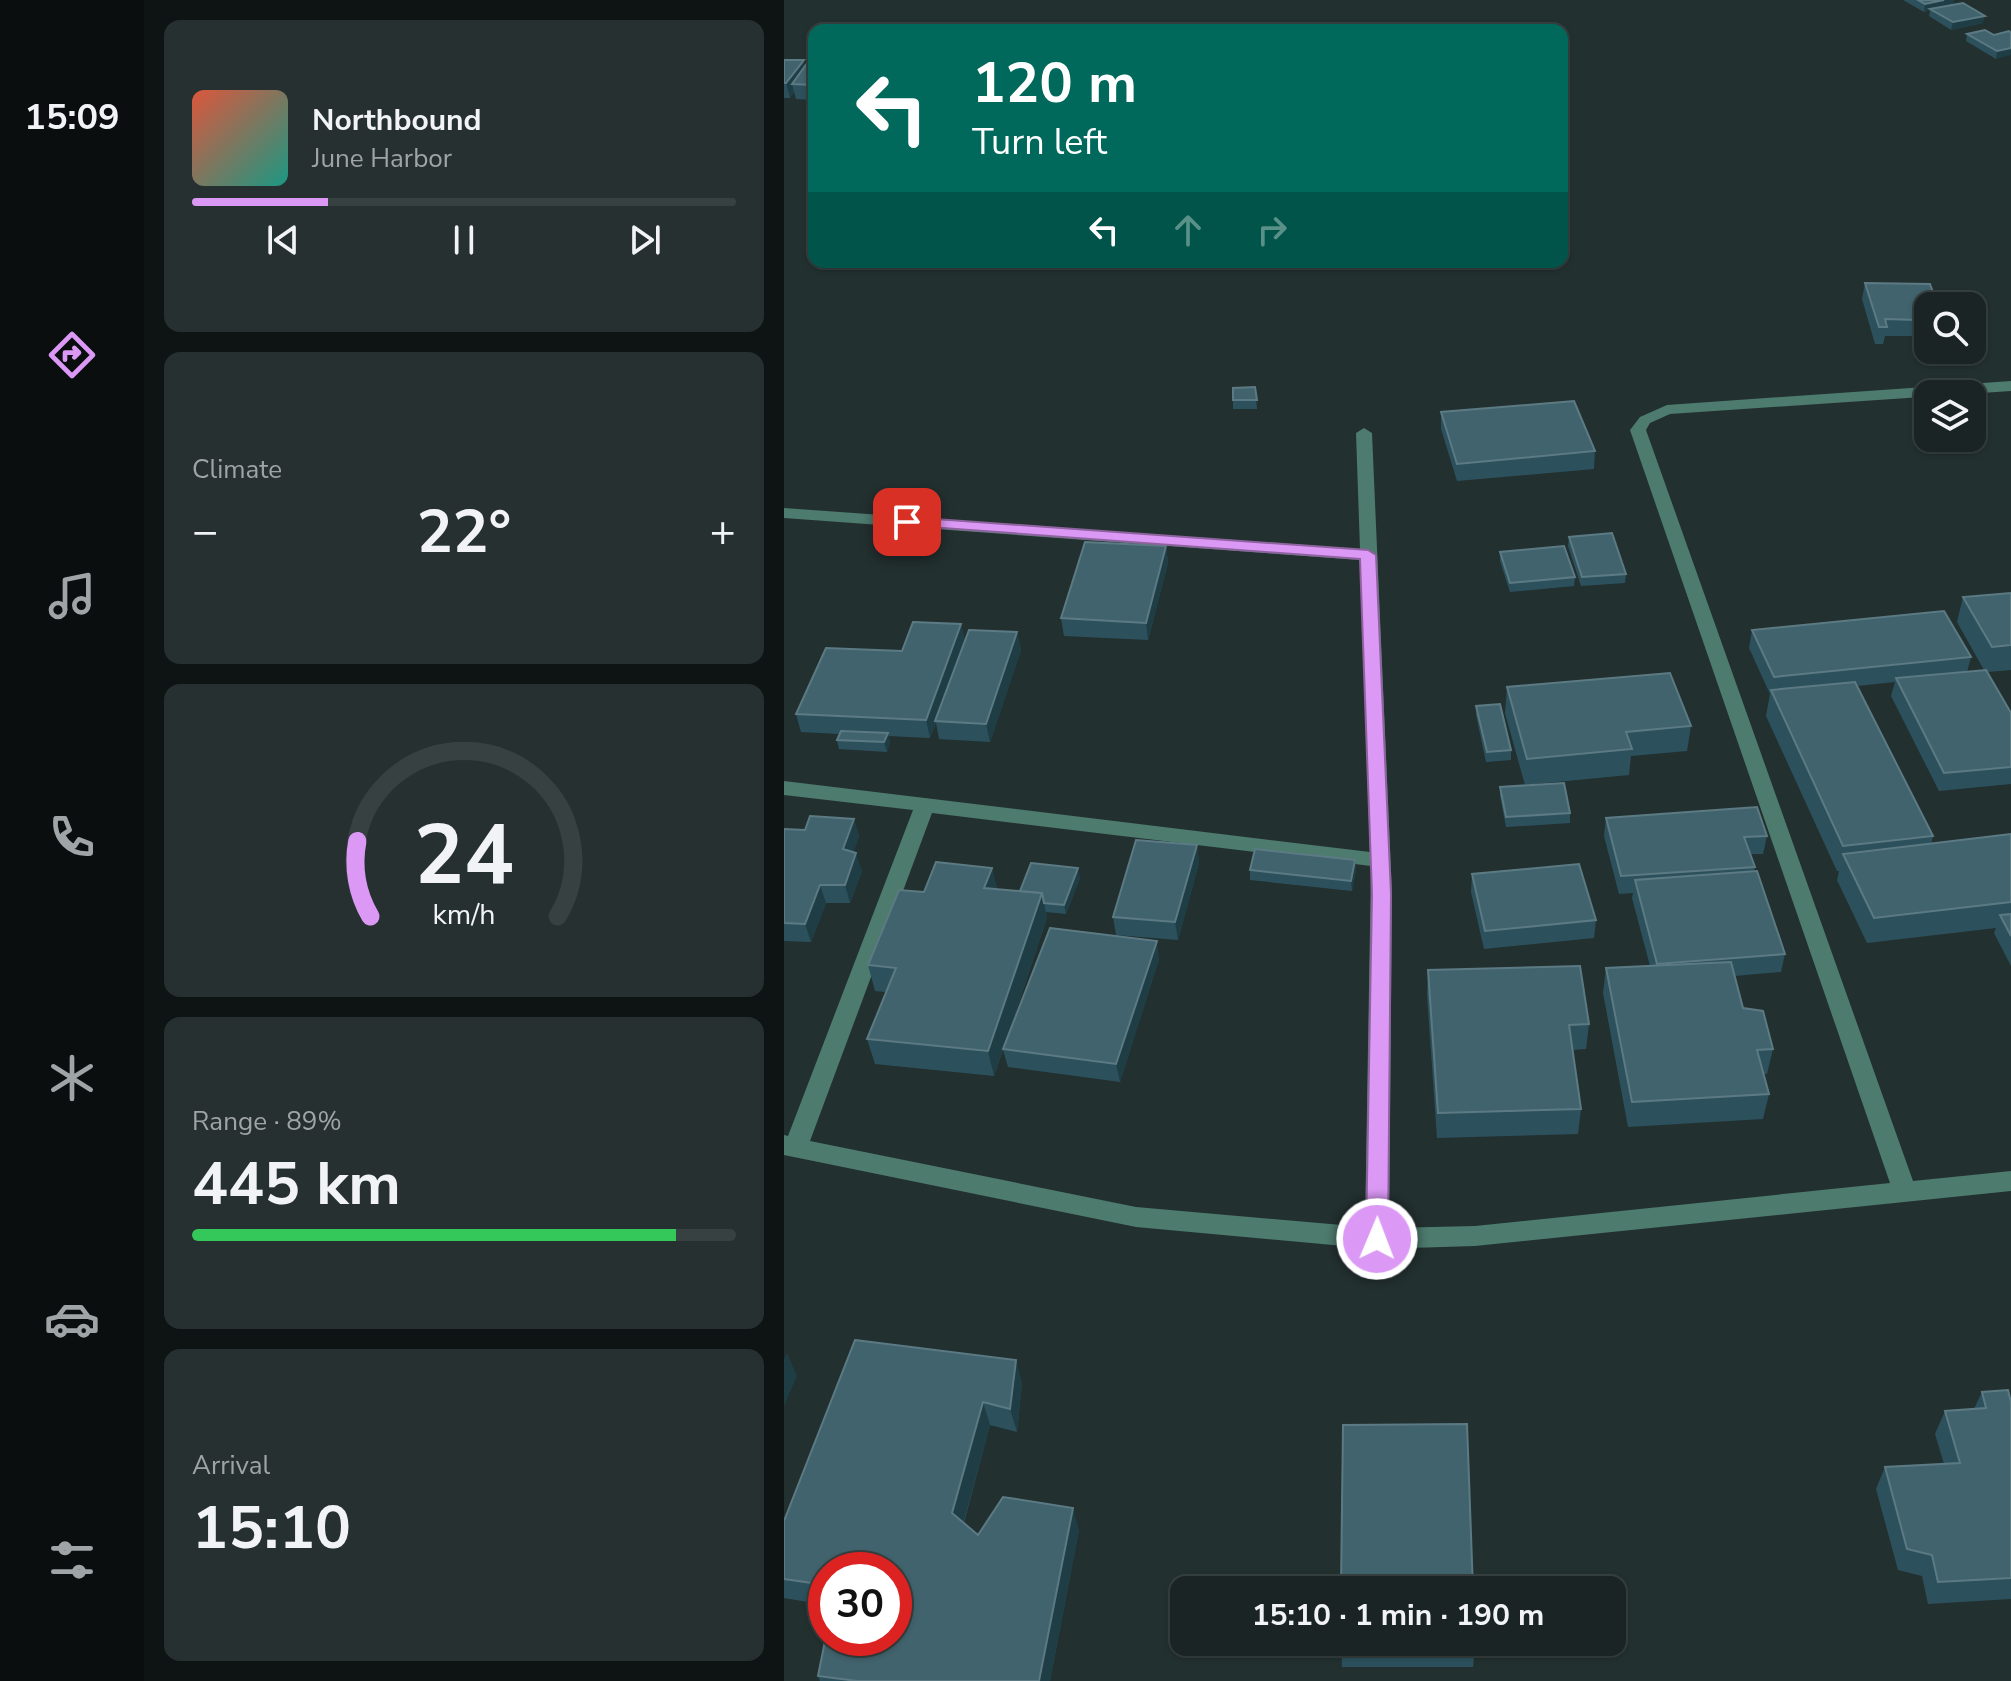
<!DOCTYPE html>
<html lang="en">
<head>
<meta charset="utf-8">
<style>
	body { margin:0; font-family:"Nunito Sans",sans-serif; background:#273031; color:#f1f3f6; height:100vh; display:flex; flex-direction:column; font-size:30px; white-space:nowrap }
	* { box-sizing:border-box; margin:0 }
	p { font-size:26px; color:#9fa4a6 }
	.icon { flex:none; width:44px; height:44px; fill:none; stroke:currentColor; stroke-width:2; stroke-linecap:round; stroke-linejoin:round }
	.map { position:relative; flex:1; overflow:hidden }
	.side { display:flex; flex-direction:column; gap:20px; padding:20px; background:#0e1414; width:640px }
	.side>* { flex:none }
	.guide { position:absolute; left:24px; top:24px; width:760px; height:244px; border-radius:16px; box-shadow:0 2px 6px #0004,0 0 0 2px #384141; background:#00695c; color:#fff; overflow:hidden }
	.tools { position:absolute; left:1130px; top:292px; display:grid; gap:16px }
	.tools a { display:grid; place-items:center; width:72px; height:72px; border-radius:16px; background:#1a2424; box-shadow:0 2px 6px #0004,0 0 0 2px #384141; font-size:40px }
	.speed { position:absolute; left:24px; top:1552px; display:flex; gap:16px; font-size:40px; font-weight:700; text-align:center }
	.speed>* { display:grid; place-content:center; width:104px; height:104px; border-radius:50%; background:#1a2424; box-shadow:0 2px 6px #0004,0 0 0 2px #384141; line-height:1 }
	.speed .limit { border:12px solid #d22; background:#fff; color:#111 }
	.pin { position:absolute; display:grid; place-items:center; width:68px; height:68px; color:#fff; margin:-34px; border-radius:16px; box-shadow:0 4px 12px #0006 }
	.me { position:absolute; width:88px; margin:-44px; rotate:1deg; stroke-linejoin:round; filter:drop-shadow(0 0 6px #0008) }
	.turn { display:flex; align-items:center; gap:28px; height:168px; padding:0 32px; font-size:36px }
	.turn .icon { width:104px; height:104px; stroke-width:2.5 }
	.turn b { display:block; font-size:56px; line-height:68px }
	.lanes { display:flex; align-items:center; height:76px; padding:0 32px; background:#0003; justify-content:center; gap:40px; direction:ltr }
	.lanes .off { opacity:.35 }
	.big { font-size:60px; font-weight:700; line-height:1.1 }
	.side .card { flex:1; display:flex; flex-direction:column; justify-content:center; gap:12px; min-width:0; padding:0 28px; border-radius:16px; background:#273031 }
	.side .dial { align-items:center; gap:0 }
	.dial svg { height:208px; overflow:visible; fill:none; stroke:#384141; stroke-width:7; stroke-linecap:round; text-anchor:middle }
	.dial text { fill:#f1f3f6; stroke:none }
	.song { display:flex; align-items:center; gap:24px }
	.cover { width:96px; height:96px; border-radius:12px; background:linear-gradient(135deg,hsl(10 70% 55%),hsl(170 70% 35%)) }
	.played { height:8px; border-radius:4px; background:linear-gradient(90deg,#db99f5 25%,#384141 25%) }
	.keys { display:flex; justify-content:space-around; direction:ltr }
	.heat { display:flex; justify-content:space-between; align-items:center; font-size:44px; direction:ltr }
	.charge { height:12px; border-radius:6px; background:linear-gradient(90deg,#34c759 89%,#384141 0) }
	.trip { position:absolute; left:386px; top:1576px; width:456px; height:80px; border-radius:16px; background:#1a2424; box-shadow:0 2px 6px #0004,0 0 0 2px #384141; font-weight:700; line-height:80px; text-align:center }
	main { display:flex; flex:1; min-height:0 }
	.tabs { display:flex; flex-direction:column; width:144px; justify-content:space-around; align-items:center; background:#0a0e0e; color:#9fa4a6 }
	.tabs .icon { width:56px; height:56px }
	.tabs .current { color:#db99f5 }
	.tabs b { font-size:36px; color:#f1f3f6 }
	.map>svg:first-child { display:block }
</style>
</head>
<body>
<main>
<nav class="tabs">
<b>15:09</b>
<svg class="icon current" aria-label="directions" viewBox="0 0 24 24"><path d="M12 3l9 9-9 9-9-9zM9 14v-3h6M13 9l2 2-2 2"/></svg>
<svg class="icon" aria-label="music" viewBox="0 0 24 24"><path d="M9 18V5l10-2v13"/><circle cx="6" cy="18" r="3"/><circle cx="16" cy="16" r="3"/></svg>
<svg class="icon" aria-label="phone" viewBox="0 0 24 24"><path d="M5 4h4l2 5-3 2q2 4 5 5l2-3 5 2v4C11 20 4 13 5 4z"/></svg>
<svg class="icon" aria-label="climate" viewBox="0 0 24 24"><path d="M12 3v18M4 7l16 10M4 17L20 7"/></svg>
<svg class="icon" aria-label="car" viewBox="0 0 24 24"><path d="M5 17H2v-5l4-1 3-4h7l3 4 3 1v5h-3M9 17h6M6 11h13"/><circle cx="7" cy="17" r="2"/><circle cx="17" cy="17" r="2"/></svg>
<svg class="icon" aria-label="filters" viewBox="0 0 24 24"><path d="M4 7h16M4 17h16"/><circle cx="9" cy="7" r="2"/><circle cx="15" cy="17" r="2"/></svg>
</nav>
<section class="side">
<div class="card">
<div class="song"><i class="cover"></i><div><b>Northbound</b><p>June Harbor</p></div></div>
<div class="played"></div>
<div class="keys"><svg class="icon" aria-label="previous" viewBox="0 0 24 24"><path d="M18 5L8 12l10 7zM5 5v14"/></svg><svg class="icon" aria-label="pause" viewBox="0 0 24 24"><path d="M8 5v14M16 5v14"/></svg><svg class="icon" aria-label="next" viewBox="0 0 24 24"><path d="M6 5l10 7-10 7zM19 5v14"/></svg></div>
</div>
<div class="card"><p>Climate</p>
<div class="heat"><a>−</a><b class="big">22°</b><a>+</a></div>
</div>
<div class="card dial"><svg viewBox="0 0 100 80">
<path d="M14 69A42 42 0 1 1 86 69"/>
<path d="M14 69A42 42 0 0 1 9 40" stroke="#db99f5"/>
<text x="50" y="56" font-size="32" font-weight="700">24</text>
<text x="50" y="72" font-size="11">km/h</text>
</svg></div>
<div class="card"><p>Range · 89%</p><b class="big">445 km</b><div class="charge"></div></div>
<div class="card"><p>Arrival</p><b class="big">15:10</b></div>
</section>
<div class="map">
<svg width="1227" height="1681" viewBox="0 0 1227 1681">
	<rect width="100%" height="100%" fill="#233030"/>
	<g fill="none" stroke-linecap="round" stroke-linejoin="round">
		<path fill="#4d7b6d" fill-rule="evenodd" d="M1227,381V391L886,414L866,423L862,430L1129,1181L1227,1171V1191L691,1246L593,1249L352,1227L0,1155V1135L4,1136L129,810L0,795V781L586,852L576,560L0,518V508L576,549L572,433L580,428L588,433L608,894L605,1228L691,1226L1106,1183L846,430L856,417L883,405ZM148,813L587,866L581,1227L352,1207L26,1141Z"/>
	</g>
	<g fill="#2c515d">
		<path d="M1119,0H1170L1169,5L1199,23L1167,30L1145,16L1146,10L1140,12Z"/>
		<path d="M1227,33L1212,59L1182,41L1183,34L1210,35Z"/>
		<path d="M0,60L21,66L30,62V100L12,99L10,92L6,98H0Z"/>
		<path d="M1081,283L1144,306V347H1134L1130,336H1101L1099,344H1091L1078,299Z"/>
		<path d="M471,387L473,409H449V400Z"/>
		<path d="M657,412L811,451L810,469L673,481L657,429Z"/>
		<path d="M785,537L842,574L841,583L797,586L784,546Z"/>
		<path d="M382,546L384,563L364,640L280,636L277,618Z"/>
		<path d="M716,552L791,577L790,586L726,592L716,561Z"/>
		<path d="M1227,593V670L1203,672L1227,713V784L1155,791L1107,696L1111,682L1073,686L1149,836L1147,844L1227,834V966L1210,933L1212,928L1083,943L1053,880L1055,871H1053L982,716L986,694L965,648L968,630L1187,657L1183,672L1200,670L1173,622L1179,597Z"/>
		<path d="M177,624L181,642L233,632L237,650L206,742L155,739L152,723L146,738L104,736L106,742L103,752L55,749L53,740L55,734L17,732L12,714L118,651Z"/>
		<path d="M723,687L907,726L903,751L847,756L845,775L741,785L721,713Z"/>
		<path d="M692,706L727,750V760L702,762L692,715Z"/>
		<path d="M716,787L786,813V823L722,827L716,796Z"/>
		<path d="M822,818L983,836L979,854H966L971,867L970,872L1001,954L997,972L950,976L959,1008L989,1049L983,1074H980L985,1094L979,1119L844,1127L819,993L822,968L866,966L848,898L849,893L835,894L820,836Z"/>
		<path d="M70,819L75,837L69,852L78,871L66,903H42L27,942L0,941V829L21,830Z"/>
		<path d="M413,845L415,863L394,940L332,935L329,917Z"/>
		<path d="M571,860L572,870L568,891L466,880V870Z"/>
		<path d="M208,868L213,889L236,891L296,878L282,914L262,912L263,918L220,1047L375,959L336,1082L224,1067L219,1050L210,1076L91,1064L83,1039L102,992L91,991L84,965L140,892Z"/>
		<path d="M688,874L812,920L810,938L700,949L687,892Z"/>
		<path d="M644,970L805,1024L802,1049L789,1050L797,1109L794,1134L653,1138L643,995Z"/>
		<path d="M71,1340L238,1383L233,1432L206,1425L180,1523L194,1535L295,1530L266,1681H36L34,1676L110,1638L42,1570V1605L0,1598V1521Z"/>
		<path d="M1198,1392L1227,1402V1599L1144,1604L1138,1576L1114,1570L1092,1489L1101,1467L1160,1464L1151,1434L1161,1411L1190,1409Z"/>
		<path d="M557,1642L691,1647L689,1667H558Z"/>
	</g>
	<g fill="#1f3d44">
		<path d="M1160,0H1170L1169,5L1140,12L1141,4Z"/>
		<path d="M1201,16L1199,23L1167,30L1169,22Z"/>
		<path d="M1227,48V55L1212,59L1213,51Z"/>
		<path d="M20,60L23,75L8,84L10,92L6,98L2,83Z"/>
		<path d="M382,546L384,563L364,640L362,623Z"/>
		<path d="M177,624L181,642L151,721L152,723L146,738L142,720Z"/>
		<path d="M233,632L237,650L206,742L202,724Z"/>
		<path d="M104,733L106,742L103,752L100,742Z"/>
		<path d="M70,819L75,837L64,867L59,849Z"/>
		<path d="M413,845L415,863L394,940L391,922Z"/>
		<path d="M72,853L78,871L66,903L61,885Z"/>
		<path d="M571,860L572,870L568,891L567,881Z"/>
		<path d="M208,868L214,893L200,888Z"/>
		<path d="M294,868L296,878L282,914L280,905Z"/>
		<path d="M36,885L42,903L27,942L21,924Z"/>
		<path d="M258,893L263,918L210,1076L204,1051Z"/>
		<path d="M373,941L375,959L336,1082L332,1064Z"/>
		<path d="M3,1353L13,1376L0,1406V1359Z"/>
		<path d="M232,1360L238,1383L233,1432L226,1409Z"/>
		<path d="M199,1402L206,1425L176,1535L168,1513Z"/>
		<path d="M289,1508L295,1530L266,1681H255Z"/>
	</g>
	<g fill="#41636d" stroke="#5c7a83" stroke-width="2">
		<path d="M1134,0H1160L1141,4Z"/>
		<path d="M1179,3L1201,16L1169,22L1146,9Z"/>
		<path d="M1201,30L1210,35L1225,31L1227,33V48L1213,51L1183,34Z"/>
		<path d="M0,60H20L2,83H0Z"/>
		<path d="M24,62H30V85L8,84Z"/>
		<path d="M1081,283L1146,284L1154,306H1144V330H1138L1134,320L1101,319L1103,327H1095Z"/>
		<path d="M471,387L473,400H449V388Z"/>
		<path d="M790,401L811,451L673,464L657,412Z"/>
		<path d="M828,533L842,574L798,577L785,537Z"/>
		<path d="M301,542L382,546L362,623L277,618Z"/>
		<path d="M780,546L791,577L726,583L716,552Z"/>
		<path d="M1227,593V645L1208,647L1179,597Z"/>
		<path d="M1160,611L1187,657L990,677L968,630Z"/>
		<path d="M129,622L177,624L142,720L12,714L42,648L118,651Z"/>
		<path d="M185,630L233,632L202,724L151,721Z"/>
		<path d="M1202,670L1227,713V767L1160,773L1112,678Z"/>
		<path d="M886,673L907,726L842,732L848,749L743,759L723,687Z"/>
		<path d="M1071,682L1149,836L1059,846L987,690Z"/>
		<path d="M716,704L727,750L703,752L692,706Z"/>
		<path d="M57,731L104,733L100,742L53,740Z"/>
		<path d="M780,783L786,813L722,817L716,787Z"/>
		<path d="M973,807L983,836L960,837L971,867L837,876L822,818Z"/>
		<path d="M26,816L70,819L59,849L72,853L61,885H36L21,924L0,923V829L21,830Z"/>
		<path d="M1227,834V902L1090,918L1059,854Z"/>
		<path d="M352,840L413,845L391,922L329,917Z"/>
		<path d="M471,849L571,860L567,881L466,870Z"/>
		<path d="M152,862L208,868L200,888L258,893L204,1051L83,1039L112,968L84,965L115,890L140,892Z"/>
		<path d="M247,863L294,868L280,905L260,903L258,893L236,891Z"/>
		<path d="M795,864L812,920L701,931L688,874Z"/>
		<path d="M973,871L1001,954L873,964L851,880Z"/>
		<path d="M1227,914V936L1216,915Z"/>
		<path d="M266,928L373,941L332,1064L219,1049Z"/>
		<path d="M947,962L959,1008L979,1011L989,1049L973,1050L985,1094L848,1102L822,968Z"/>
		<path d="M796,966L805,1024L785,1025L797,1109L654,1113L644,970Z"/>
		<path d="M71,1340L232,1360L226,1409L199,1402L168,1513L194,1535L219,1497L289,1508L255,1681H73L34,1676L42,1636V1638H110V1570H42V1585L0,1579V1521Z"/>
		<path d="M1224,1390L1227,1402V1578L1154,1582L1148,1555L1123,1549L1101,1467L1176,1463L1161,1411L1202,1408L1198,1392Z"/>
		<path d="M683,1424L689,1590H557L559,1425Z"/>
		<path d="M557,1642H691V1647L557,1646Z"/>
	</g>
	<path fill="#db99f5" stroke="#8e639f" stroke-width="2" d="M123,517L584,550L592,555L607,894L604,1239L600,1246L593,1248L585,1246L582,1239L588,894L576,559L118,525L115,522Z"/>
</svg>
<div class="tools">
<a><svg class="icon" aria-label="search" viewBox="0 0 24 24"><circle cx="10" cy="10" r="6"/><path d="M15 15l6 6"/></svg></a>
<a><svg class="icon" aria-label="layers" viewBox="0 0 24 24"><path d="M12 4l9 5-9 5-9-5zM3 14l9 5 9-5"/></svg></a>
</div>
<div class="speed"><div class="limit">30</div></div>
<div class="pin" style="left:123px;top:522px;background:#d93025"><svg class="icon" aria-label="arrive" viewBox="0 0 24 24"><path d="M6 21V4h12l-3 4 3 4H6"/></svg></div>
<svg class="me" style="left:593px;top:1239px" viewBox="-20 -20 40 40"><circle r="17" fill="#db99f5" stroke="#fff" stroke-width="3"/><path d="M0-11L8 9 0 5-8 9z" fill="#fff"/></svg>
<div class="trip">15:10 · 1 min · 190 m</div>
<div class="guide">
<div class="turn"><svg class="icon" aria-label="left" viewBox="0 0 24 24"><path d="M17 20v-9H6M10 6l-5 5 5 5"/></svg><div><b>120 m</b>Turn left</div></div>
<div class="lanes"><svg class="icon" aria-label="left" viewBox="0 0 24 24"><path d="M17 20v-9H6M10 6l-5 5 5 5"/></svg><svg class="icon off" aria-label="ahead" viewBox="0 0 24 24"><path d="M12 20V5M6 11l6-6 6 6"/></svg><svg class="icon off" aria-label="right" viewBox="0 0 24 24"><path d="M7 20v-9h11M14 6l5 5-5 5"/></svg></div>
</div>
</div>
</main>
</body>
</html>
